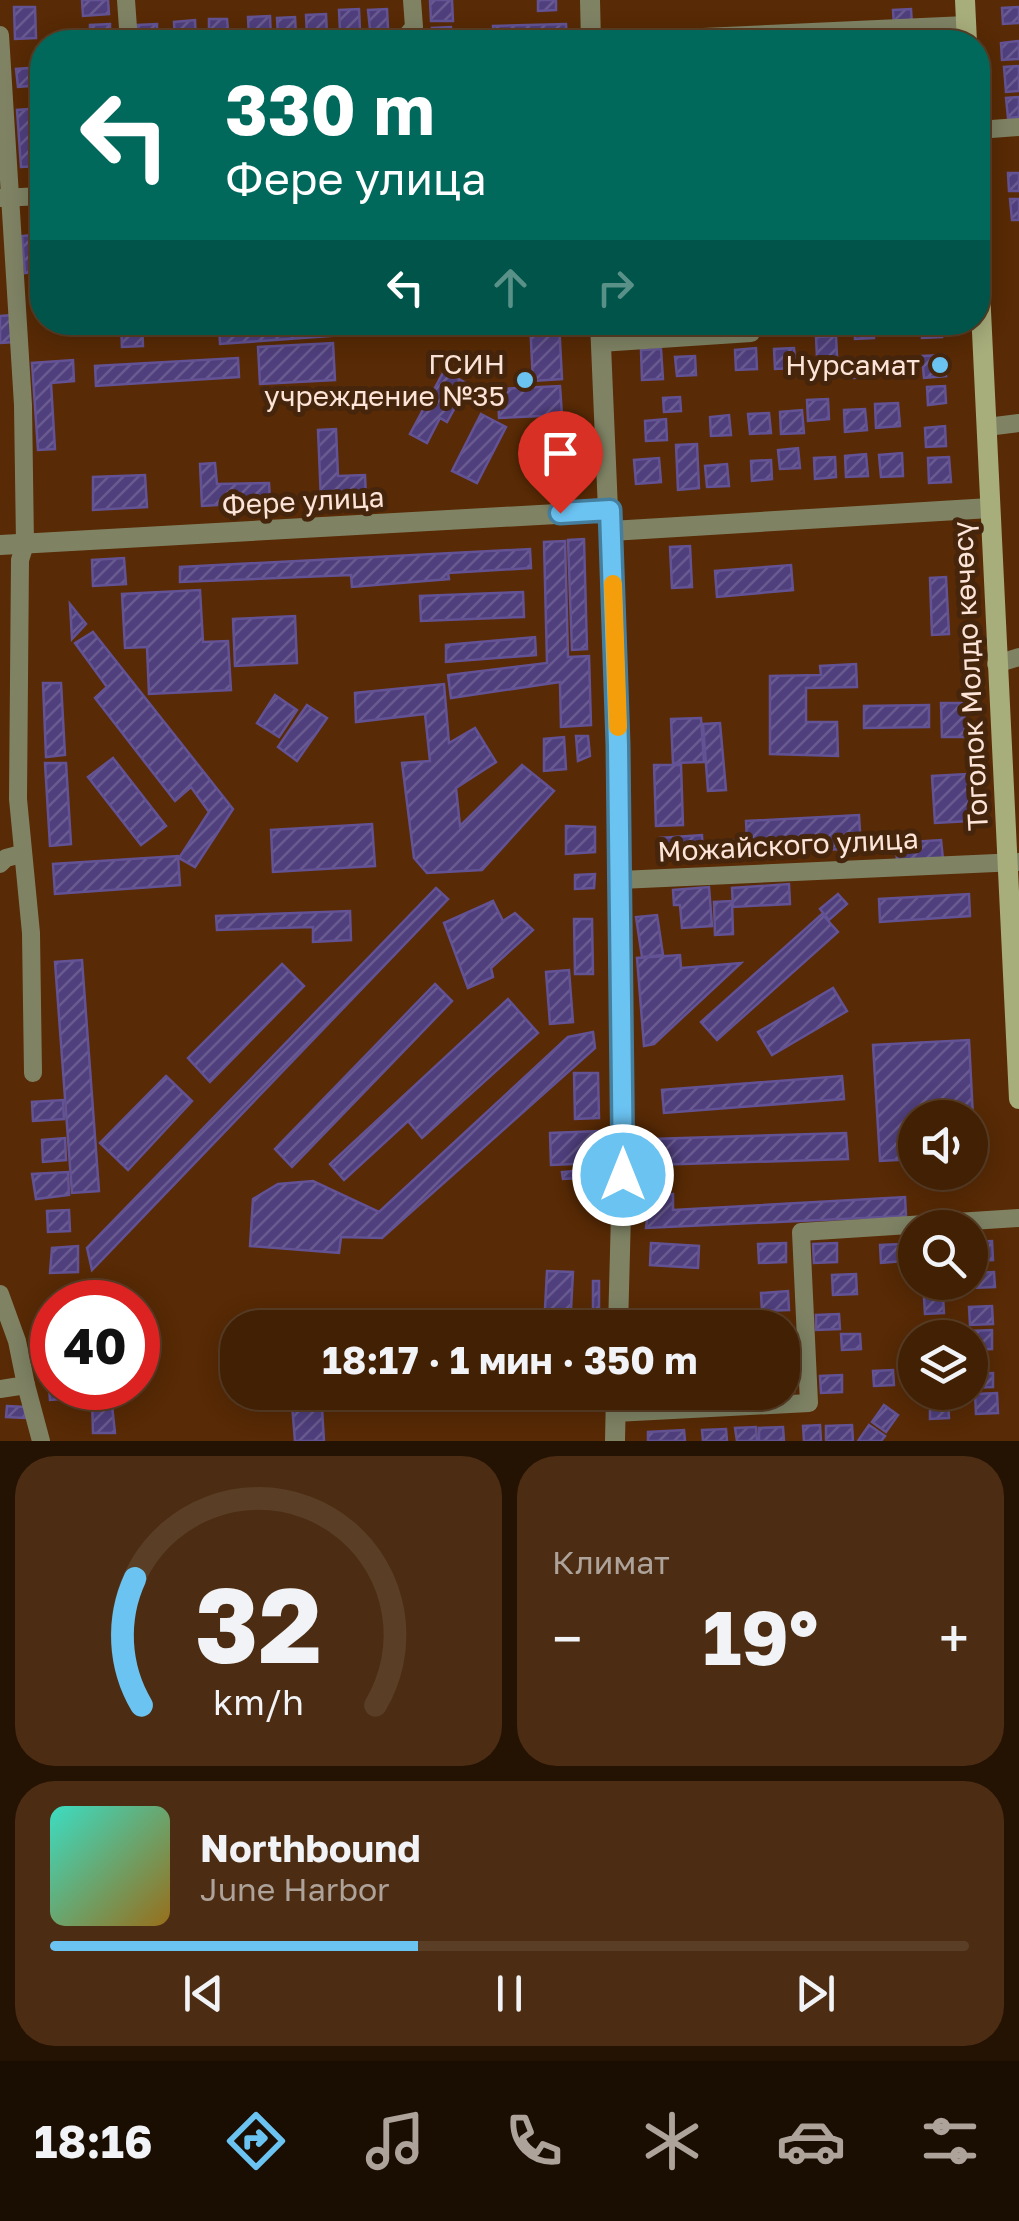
<!DOCTYPE html>
<html lang="ru">
<head>
<meta charset="utf-8">
<style>
	body { margin:0; font-family:"Golos Text",sans-serif; background:#4c2d13; color:#f1f3f6; height:100vh; display:flex; flex-direction:column; font-size:38px; white-space:nowrap }
	* { box-sizing:border-box; margin:0 }
	p { font-size:32px; color:#aea39a }
	.icon { flex:none; width:55px; height:55px; fill:none; stroke:currentColor; stroke-width:2; stroke-linecap:round; stroke-linejoin:round }
	.map { position:relative; height:1441px; overflow:hidden }
	.drawer { display:flex; flex-direction:column; gap:15px; padding:15px; background:#241202; flex:1 }
	.drawer>* { flex:none }
	.guide { position:absolute; left:30px; top:30px; width:960px; height:305px; border-radius:40px; box-shadow:0 5px 25px #0003,0 0 0 2px #5a3e26; background:#00695c; color:#fff; overflow:hidden }
	.tools { position:absolute; left:898px; top:1100px; display:grid; gap:20px }
	.tools a { display:grid; place-items:center; width:90px; height:90px; border-radius:50%; background:#422004; box-shadow:0 5px 25px #0003,0 0 0 2px #5a3e26; font-size:50px }
	.speed { position:absolute; left:30px; top:1280px; display:flex; gap:20px; font-size:50px; font-weight:700; text-align:center }
	.speed>* { display:grid; place-content:center; width:130px; height:130px; border-radius:50%; background:#422004; box-shadow:0 5px 25px #0003,0 0 0 2px #5a3e26; line-height:1 }
	.speed .limit { border:15px solid #d22; background:#fff; color:#111 }
	.pin { position:absolute; display:grid; place-items:center; width:85px; height:85px; color:#fff; margin:-102px -42px; border-radius:50% 50% 50% 0; rotate:-45deg; box-shadow:0 0 10px #0007 }
	.pin .icon { rotate:45deg }
	.me { position:absolute; width:110px; margin:-55px; rotate:0deg; stroke-linejoin:round; filter:drop-shadow(0 0 8px #0008) }
	.turn { display:flex; align-items:center; gap:35px; height:210px; padding:0 30px; font-size:45px }
	.turn .icon { width:130px; height:130px; stroke-width:2.5 }
	.turn b { display:block; font-size:70px; line-height:85px }
	.lanes { display:flex; align-items:center; height:95px; padding:0 30px; background:#0003; justify-content:center; gap:50px; direction:ltr }
	.lanes .off { opacity:.35 }
	.big { font-size:75px; font-weight:700; line-height:1.1 }
	.drawer .card { flex:1; display:flex; flex-direction:column; justify-content:center; gap:15px; min-width:0; padding:0 35px; border-radius:40px; background:#4c2d13 }
	.drawer .dial { align-items:center; gap:0 }
	.dial svg { height:260px; overflow:visible; fill:none; stroke:#5a3e26; stroke-width:7; stroke-linecap:round; text-anchor:middle }
	.dial text { fill:#f1f3f6; stroke:none }
	.song { display:flex; align-items:center; gap:30px }
	.cover { width:120px; height:120px; border-radius:15px; background:linear-gradient(135deg,hsl(170 70% 55%),hsl(40 70% 35%)) }
	.played { height:10px; border-radius:5px; background:linear-gradient(90deg,#6bc3f2 40%,#5a3e26 40%) }
	.keys { display:flex; justify-content:space-around; direction:ltr }
	.heat { display:flex; justify-content:space-between; align-items:center; font-size:55px; direction:ltr }
	.drawer .tiles { flex:1; display:grid; gap:15px; grid-template-columns:1fr 1fr }
	.card:last-child { grid-column:span 2 }
	.trip { position:absolute; left:220px; top:1310px; width:580px; height:100px; border-radius:40px; background:#422004; box-shadow:0 5px 25px #0003,0 0 0 2px #5a3e26; font-weight:700; line-height:100px; text-align:center }
	.tab-bar { display:flex; height:160px; justify-content:space-around; align-items:center; background:#1a0d02; color:#aea39a }
	.tab-bar .icon { width:70px; height:70px }
	.tab-bar .selected { color:#6bc3f2 }
	.tab-bar b { font-size:45px; color:#f1f3f6 }
	.map>svg:first-child { display:block }
</style>
</head>
<body>
<div class="map">
<svg width="1019" height="1441" viewBox="0 0 1019 1441">
	<defs>
		<pattern id="building-hatch" width="6" height="6" patternUnits="userSpaceOnUse" patternTransform="scale(2.5)"><rect width="6" height="6" fill="#4f3f7d"/><path d="M-1 1l2-2M0 6l6-6M5 7l2-2" fill="none" stroke="#695b8f"/></pattern>
	</defs>
	<rect width="100%" height="100%" fill="#582a05"/>
	<g fill="url(#building-hatch)" stroke="#635394" stroke-width="2.5">
		<path d="M82,0H108L109,14L83,16Z"/>
		<path d="M430,0H452L453,21H431Z"/>
		<path d="M538,0H556V10L538,11Z"/>
		<path d="M14,7H35L36,38L15,39Z"/>
		<path d="M1019,7V23L1003,24L1002,8Z"/>
		<path d="M359,9L360,30L340,31L339,10Z"/>
		<path d="M387,9L388,29H370L368,10Z"/>
		<path d="M911,9L912,25L894,26L893,10Z"/>
		<path d="M326,14L327,35L307,36L306,15Z"/>
		<path d="M270,16L271,39L249,40L248,17Z"/>
		<path d="M295,17L296,35L278,36L277,18Z"/>
		<path d="M209,19H227L229,40L209,41Z"/>
		<path d="M195,20L196,42H175L174,22Z"/>
		<path d="M110,24V42H90V25Z"/>
		<path d="M157,24V42H138L137,25Z"/>
		<path d="M566,24L567,42H494L493,26Z"/>
		<path d="M451,27L452,42H433L432,28Z"/>
		<path d="M1019,41V59L1002,60L1001,43Z"/>
		<path d="M1019,66V91L1006,92L1004,67Z"/>
		<path d="M42,67V85L18,87L16,69Z"/>
		<path d="M1019,97V117L1008,118L1006,98Z"/>
		<path d="M41,108L42,166L21,167L17,110Z"/>
		<path d="M1008,173H1019V191H1009Z"/>
		<path d="M1010,199H1019V220H1012Z"/>
		<path d="M42,234V271L25,273L22,236Z"/>
		<path d="M12,315L14,342L0,343V316Z"/>
		<path d="M121,322H142L143,346L122,347Z"/>
		<path d="M219,322H412V330L220,344Z"/>
		<path d="M530,322H559L562,379L533,381Z"/>
		<path d="M855,322H873L874,338L855,339Z"/>
		<path d="M921,322H941L942,337L922,338Z"/>
		<path d="M836,336L837,356L817,357L816,337Z"/>
		<path d="M333,343L335,380L260,384L258,347Z"/>
		<path d="M756,348L757,369L736,370L735,350Z"/>
		<path d="M794,348L796,368L775,369L774,349Z"/>
		<path d="M661,349L663,379L642,380L641,350Z"/>
		<path d="M944,355L946,376L924,378L922,356Z"/>
		<path d="M695,356L696,375L677,376L675,357Z"/>
		<path d="M238,358L239,377L96,386L95,366Z"/>
		<path d="M871,358L872,377L854,378L853,359Z"/>
		<path d="M73,360L74,381L51,383L55,449L38,450L32,363Z"/>
		<path d="M444,371L468,384L447,422L440,418L427,443L410,434Z"/>
		<path d="M560,386L562,415L499,418L498,389Z"/>
		<path d="M945,386L946,403L928,405L927,387Z"/>
		<path d="M680,397L681,411L664,412L663,398Z"/>
		<path d="M828,399L829,419L808,421L807,400Z"/>
		<path d="M898,403L900,426L876,428L875,404Z"/>
		<path d="M865,409L867,430L845,432L844,410Z"/>
		<path d="M802,410L804,433L781,434L780,412Z"/>
		<path d="M769,413L771,433L750,434L748,414Z"/>
		<path d="M481,414L506,427L477,483L452,471Z"/>
		<path d="M729,415L731,435L711,436L710,417Z"/>
		<path d="M666,419L667,440L646,441L645,421Z"/>
		<path d="M945,426L946,446L926,447L925,428Z"/>
		<path d="M336,429L338,476L365,475L366,498L321,500L318,430Z"/>
		<path d="M562,437L565,483L538,484L535,438Z"/>
		<path d="M697,444L699,488L678,490L676,445Z"/>
		<path d="M798,448L800,468L780,469L778,450Z"/>
		<path d="M902,453L903,476L881,477L879,455Z"/>
		<path d="M866,454L868,476L846,477L845,456Z"/>
		<path d="M835,457L836,477L815,479L814,458Z"/>
		<path d="M949,457L951,482L929,483L928,458Z"/>
		<path d="M659,458L661,482L636,484L634,460Z"/>
		<path d="M771,460L772,479L752,481L751,461Z"/>
		<path d="M215,463L217,484L269,483L270,502L202,506L200,464Z"/>
		<path d="M727,464L729,486L707,487L705,466Z"/>
		<path d="M145,475L147,507L93,510V477Z"/>
		<path d="M584,539L587,649L572,650L568,540Z"/>
		<path d="M565,541L568,657L589,656L591,725L561,727L560,682L451,698L448,675L547,663L544,542Z"/>
		<path d="M690,546L692,587L672,588L670,547Z"/>
		<path d="M530,549L531,568L448,573L449,579L352,587L351,575L180,582V567Z"/>
		<path d="M124,558L126,584L93,586L92,560Z"/>
		<path d="M791,565L793,590L717,597L715,571Z"/>
		<path d="M946,577L949,634L932,635L930,578Z"/>
		<path d="M200,590L203,642L228,641L231,690L149,694L147,647L125,648L122,594Z"/>
		<path d="M523,592L524,617L421,621L420,596Z"/>
		<path d="M70,604L86,624L72,639Z"/>
		<path d="M295,616L297,663L235,666L233,619Z"/>
		<path d="M93,632L233,809L195,867L179,858L209,812L191,787L175,801L95,698L107,687L75,643Z"/>
		<path d="M535,637L536,655L446,662V645Z"/>
		<path d="M856,664L857,687L806,688V722H837L838,756L770,754V676L821,675L820,666Z"/>
		<path d="M43,683H61L65,755L46,757Z"/>
		<path d="M444,684L449,743L475,728L496,762L456,788L460,826L522,765L554,791L482,870L427,873L414,858L402,763L430,761L425,714L356,722L355,693Z"/>
		<path d="M275,695L297,710L279,737L257,723Z"/>
		<path d="M941,703H964L965,737H942Z"/>
		<path d="M307,705L327,718L297,761L278,747Z"/>
		<path d="M929,705V727L864,728V706Z"/>
		<path d="M701,718L704,762L673,763L671,719Z"/>
		<path d="M720,723L726,790L708,791L703,724Z"/>
		<path d="M576,736H588L590,756L578,761Z"/>
		<path d="M564,737L566,769L544,771V739Z"/>
		<path d="M113,758L166,826L141,845L88,777Z"/>
		<path d="M45,763H66L71,844L50,846Z"/>
		<path d="M654,765H681L683,825L656,826Z"/>
		<path d="M967,774L970,821L935,823L932,776Z"/>
		<path d="M859,815L861,848L728,855L727,841L747,840L746,821Z"/>
		<path d="M372,824L375,866L273,872L271,830Z"/>
		<path d="M566,826L595,827V852L566,854Z"/>
		<path d="M702,835L703,856L661,859L660,838Z"/>
		<path d="M941,840L943,859L897,862L896,843Z"/>
		<path d="M178,856L180,885L55,894L53,864Z"/>
		<path d="M595,874L594,888L575,889V875Z"/>
		<path d="M789,884L790,904L733,907L732,888Z"/>
		<path d="M709,887L712,926L682,928L680,905H674L673,890Z"/>
		<path d="M436,888L448,899L92,1270L87,1248Z"/>
		<path d="M838,894L847,904L829,920L820,909Z"/>
		<path d="M969,894L970,916L880,922L879,899Z"/>
		<path d="M493,901L503,921L515,913L533,930L491,968L493,977L468,988L444,923Z"/>
		<path d="M732,901L733,934L715,935L714,902Z"/>
		<path d="M350,911L351,940L313,942V927L217,930L216,916Z"/>
		<path d="M822,914L838,932L717,1040L701,1022Z"/>
		<path d="M657,915L663,955L642,957L636,917Z"/>
		<path d="M574,919H592L593,974H575Z"/>
		<path d="M680,955L681,968L741,963L654,1044L644,1046L637,958Z"/>
		<path d="M82,960L99,1191L72,1193L55,962Z"/>
		<path d="M282,964L304,986L210,1082L188,1058Z"/>
		<path d="M569,970L573,1022L550,1024L546,972Z"/>
		<path d="M435,984L452,1001L292,1167L275,1149Z"/>
		<path d="M833,988L847,1011L772,1055L758,1032Z"/>
		<path d="M508,999L538,1033L422,1138L408,1121L344,1180L330,1164Z"/>
		<path d="M593,1032L595,1048L382,1238L341,1237L339,1253L250,1246L253,1199L278,1184L313,1181L379,1212L568,1037Z"/>
		<path d="M969,1040L975,1156H970V1118H915V1159L880,1161L873,1045Z"/>
		<path d="M574,1073H598L599,1118L575,1119Z"/>
		<path d="M166,1076L192,1101L128,1170L100,1143Z"/>
		<path d="M842,1076L844,1099L664,1113L662,1090Z"/>
		<path d="M63,1100L64,1119L33,1121L32,1102Z"/>
		<path d="M599,1131L600,1163L551,1165L550,1133Z"/>
		<path d="M846,1133L848,1159L652,1165L651,1139Z"/>
		<path d="M65,1138L66,1160L43,1162L42,1140Z"/>
		<path d="M594,1169L596,1177L563,1179L562,1172Z"/>
		<path d="M68,1172L69,1195L36,1199L32,1174Z"/>
		<path d="M673,1194V1210L905,1197L906,1216L646,1228L650,1195Z"/>
		<path d="M69,1210L70,1231L48,1232L47,1211Z"/>
		<path d="M992,1241L993,1260L970,1261V1242Z"/>
		<path d="M651,1243L699,1246L698,1268L650,1265Z"/>
		<path d="M786,1243V1262L759,1263L758,1244Z"/>
		<path d="M837,1243V1262L814,1263L813,1244Z"/>
		<path d="M902,1244L903,1261L881,1263L880,1245Z"/>
		<path d="M78,1246V1272L50,1273L52,1248Z"/>
		<path d="M547,1271L573,1272L570,1328H544Z"/>
		<path d="M994,1272L995,1287L972,1288L971,1273Z"/>
		<path d="M856,1274L857,1294L833,1295L832,1275Z"/>
		<rect x="593" y="1281" width="6" height="32"/>
		<path d="M923,1282H944L945,1290L924,1291Z"/>
		<path d="M107,1291V1302H85L84,1292Z"/>
		<path d="M788,1291L789,1310L762,1311L761,1293Z"/>
		<path d="M924,1297H943L944,1313L925,1314Z"/>
		<path d="M992,1306L993,1324L970,1325L969,1307Z"/>
		<path d="M839,1314L840,1329L816,1330V1315Z"/>
		<path d="M992,1330V1349L970,1350L969,1331Z"/>
		<path d="M841,1334H860L861,1349L842,1350Z"/>
		<path d="M48,1341L52,1365L38,1367L34,1344Z"/>
		<path d="M782,1366H793L794,1392H782Z"/>
		<path d="M893,1370L894,1385L874,1386L873,1371Z"/>
		<path d="M48,1373H52V1388H73L74,1398L50,1400Z"/>
		<path d="M993,1373V1387L971,1388L970,1374Z"/>
		<path d="M842,1375V1392L821,1393L820,1376Z"/>
		<path d="M291,1392H321L324,1441H295Z"/>
		<rect x="568" y="1392" width="20" height="18"/>
		<path d="M997,1393L998,1413L976,1414L975,1394Z"/>
		<path d="M111,1396L115,1433H93L92,1398Z"/>
		<path d="M948,1400L949,1418L930,1419V1401Z"/>
		<path d="M884,1405L898,1415L886,1432L872,1422Z"/>
		<path d="M7,1406L25,1407V1418L6,1417Z"/>
		<path d="M820,1425L821,1441H804L803,1426Z"/>
		<path d="M852,1425L853,1441H826V1426Z"/>
		<path d="M869,1425L885,1436L881,1441H858Z"/>
		<path d="M756,1427L757,1441H737L735,1428Z"/>
		<path d="M783,1427L784,1441H759V1428Z"/>
		<path d="M726,1429L727,1441H703L702,1430Z"/>
		<path d="M684,1430L685,1441H648V1432Z"/>
	</g>
	<g fill="none" stroke-linecap="round" stroke-linejoin="round">
		<g stroke="#7f8364" stroke-width="18">
			<path d="M126,0L129,42"/>
			<path d="M0,35L23,405L25,544L20,560L18,799L31,933L33,1073"/>
			<path d="M334,42L404,39L414,27L412,0"/>
			<path d="M591,42L966,25"/>
			<path d="M978,130L1019,127"/>
			<path d="M0,198L42,196"/>
			<path d="M600,343L751,333L750,322"/>
			<path d="M987,427L1019,423"/>
			<path d="M996,664L1019,657"/>
			<path d="M0,864L6,858L21,854"/>
			<path d="M620,880L1019,862"/>
			<path d="M0,1294L17,1341L26,1385L0,1389"/>
			<path d="M26,1385L41,1441"/>
			<path d="M615,1413L809,1403L801,1232L1019,1218"/>
		</g>
		<g stroke="#7f8364" stroke-width="20">
			<path d="M590,0L591,42"/>
			<path d="M600,322L618,745L623,1137L618,1328"/>
			<path d="M611,531L990,508"/>
			<path d="M0,545L610,511"/>
			<path d="M615,1441L616,1392"/>
		</g>
		<g stroke="#a7ad7b" stroke-width="20">
			<path d="M965,0L967,42"/>
			<path d="M978,249L1019,1099"/>
		</g>
	</g>
	<g fill="none" stroke-linecap="round" stroke-linejoin="round">
		<defs>
			<path id="route" d="M560,513L610,510L618,745L623,1175"/>
		</defs>
		<use href="#route" stroke="#467f9d" stroke-width="25"/>
		<use href="#route" stroke="#6bc3f2" stroke-width="18"/>
		<path stroke="#f59e0b" stroke-width="18" d="M613,584L618,727"/>
	</g>
	<g fill="#6bc3f2" stroke="#46250d" stroke-width="4">
		<circle cx="940" cy="365" r="10"/>
		<circle cx="525" cy="380" r="10"/>
	</g>
	<g text-anchor="middle" stroke-width="10" stroke-linejoin="round" paint-order="stroke">
		<g font-size="28" fill="#fce5d8" stroke="#46250d" text-anchor="end">
			<text x="505" y="374">ГСИН<tspan x="505" dy="32">учреждение №35</tspan></text>
			<text x="920" y="375">Нурсамат</text>
		</g>
		<g font-size="28" fill="#fce5d8" stroke="#46250d">
			<text transform="translate(303 501) rotate(-3)" y="10">Фере улица</text>
			<text transform="translate(970 676) rotate(-93)" y="10">Тоголок Молдо көчөсү</text>
			<text transform="translate(788 845) rotate(-3)" y="10">Можайского улица</text>
		</g>
	</g>
</svg>
<div class="tools">
<a><svg class="icon" aria-label="sound" viewBox="0 0 24 24"><path d="M4 9h4l5-4v14l-5-4H4zM17 9q2 3 0 6"/></svg></a>
<a><svg class="icon" aria-label="search" viewBox="0 0 24 24"><circle cx="10" cy="10" r="6"/><path d="M15 15l6 6"/></svg></a>
<a><svg class="icon" aria-label="layers" viewBox="0 0 24 24"><path d="M12 4l9 5-9 5-9-5zM3 14l9 5 9-5"/></svg></a>
</div>
<div class="speed"><div class="limit">40</div></div>
<div class="pin" style="left:560px;top:513px;background:#d93025"><svg class="icon" aria-label="arrive" viewBox="0 0 24 24"><path d="M6 21V4h12l-3 4 3 4H6"/></svg></div>
<svg class="me" style="left:623px;top:1175px" viewBox="-20 -20 40 40"><circle r="17" fill="#6bc3f2" stroke="#fff" stroke-width="3"/><path d="M0-11L8 9 0 5-8 9z" fill="#fff"/></svg>
<div class="trip">18:17 · 1 мин · 350 m</div>
<div class="guide">
<div class="turn"><svg class="icon" aria-label="left" viewBox="0 0 24 24"><path d="M17 20v-9H6M10 6l-5 5 5 5"/></svg><div><b>330 m</b>Фере улица</div></div>
<div class="lanes"><svg class="icon" aria-label="left" viewBox="0 0 24 24"><path d="M17 20v-9H6M10 6l-5 5 5 5"/></svg><svg class="icon off" aria-label="ahead" viewBox="0 0 24 24"><path d="M12 20V5M6 11l6-6 6 6"/></svg><svg class="icon off" aria-label="right" viewBox="0 0 24 24"><path d="M7 20v-9h11M14 6l5 5-5 5"/></svg></div>
</div>
</div>
<section class="drawer">
<div class="tiles">
<div class="card dial"><svg viewBox="0 0 100 80">
<path d="M14 69A42 42 0 1 1 86 69"/>
<path d="M14 69A42 42 0 0 1 12 30" stroke="#6bc3f2"/>
<text x="50" y="56" font-size="32" font-weight="700">32</text>
<text x="50" y="72" font-size="11">km/h</text>
</svg></div>
<div class="card"><p>Климат</p>
<div class="heat"><a>−</a><b class="big">19°</b><a>+</a></div>
</div>
<div class="card">
<div class="song"><i class="cover"></i><div><b>Northbound</b><p>June Harbor</p></div></div>
<div class="played"></div>
<div class="keys"><svg class="icon" aria-label="previous" viewBox="0 0 24 24"><path d="M18 5L8 12l10 7zM5 5v14"/></svg><svg class="icon" aria-label="pause" viewBox="0 0 24 24"><path d="M8 5v14M16 5v14"/></svg><svg class="icon" aria-label="next" viewBox="0 0 24 24"><path d="M6 5l10 7-10 7zM19 5v14"/></svg></div>
</div>
</div>
</section>
<nav class="tab-bar">
<b>18:16</b>
<svg class="icon selected" aria-label="directions" viewBox="0 0 24 24"><path d="M12 3l9 9-9 9-9-9zM9 14v-3h6M13 9l2 2-2 2"/></svg>
<svg class="icon" aria-label="music" viewBox="0 0 24 24"><path d="M9 18V5l10-2v13"/><circle cx="6" cy="18" r="3"/><circle cx="16" cy="16" r="3"/></svg>
<svg class="icon" aria-label="phone" viewBox="0 0 24 24"><path d="M5 4h4l2 5-3 2q2 4 5 5l2-3 5 2v4C11 20 4 13 5 4z"/></svg>
<svg class="icon" aria-label="climate" viewBox="0 0 24 24"><path d="M12 3v18M4 7l16 10M4 17L20 7"/></svg>
<svg class="icon" aria-label="car" viewBox="0 0 24 24"><path d="M5 17H2v-5l4-1 3-4h7l3 4 3 1v5h-3M9 17h6M6 11h13"/><circle cx="7" cy="17" r="2"/><circle cx="17" cy="17" r="2"/></svg>
<svg class="icon" aria-label="filters" viewBox="0 0 24 24"><path d="M4 7h16M4 17h16"/><circle cx="9" cy="7" r="2"/><circle cx="15" cy="17" r="2"/></svg>
</nav>
</body>
</html>
